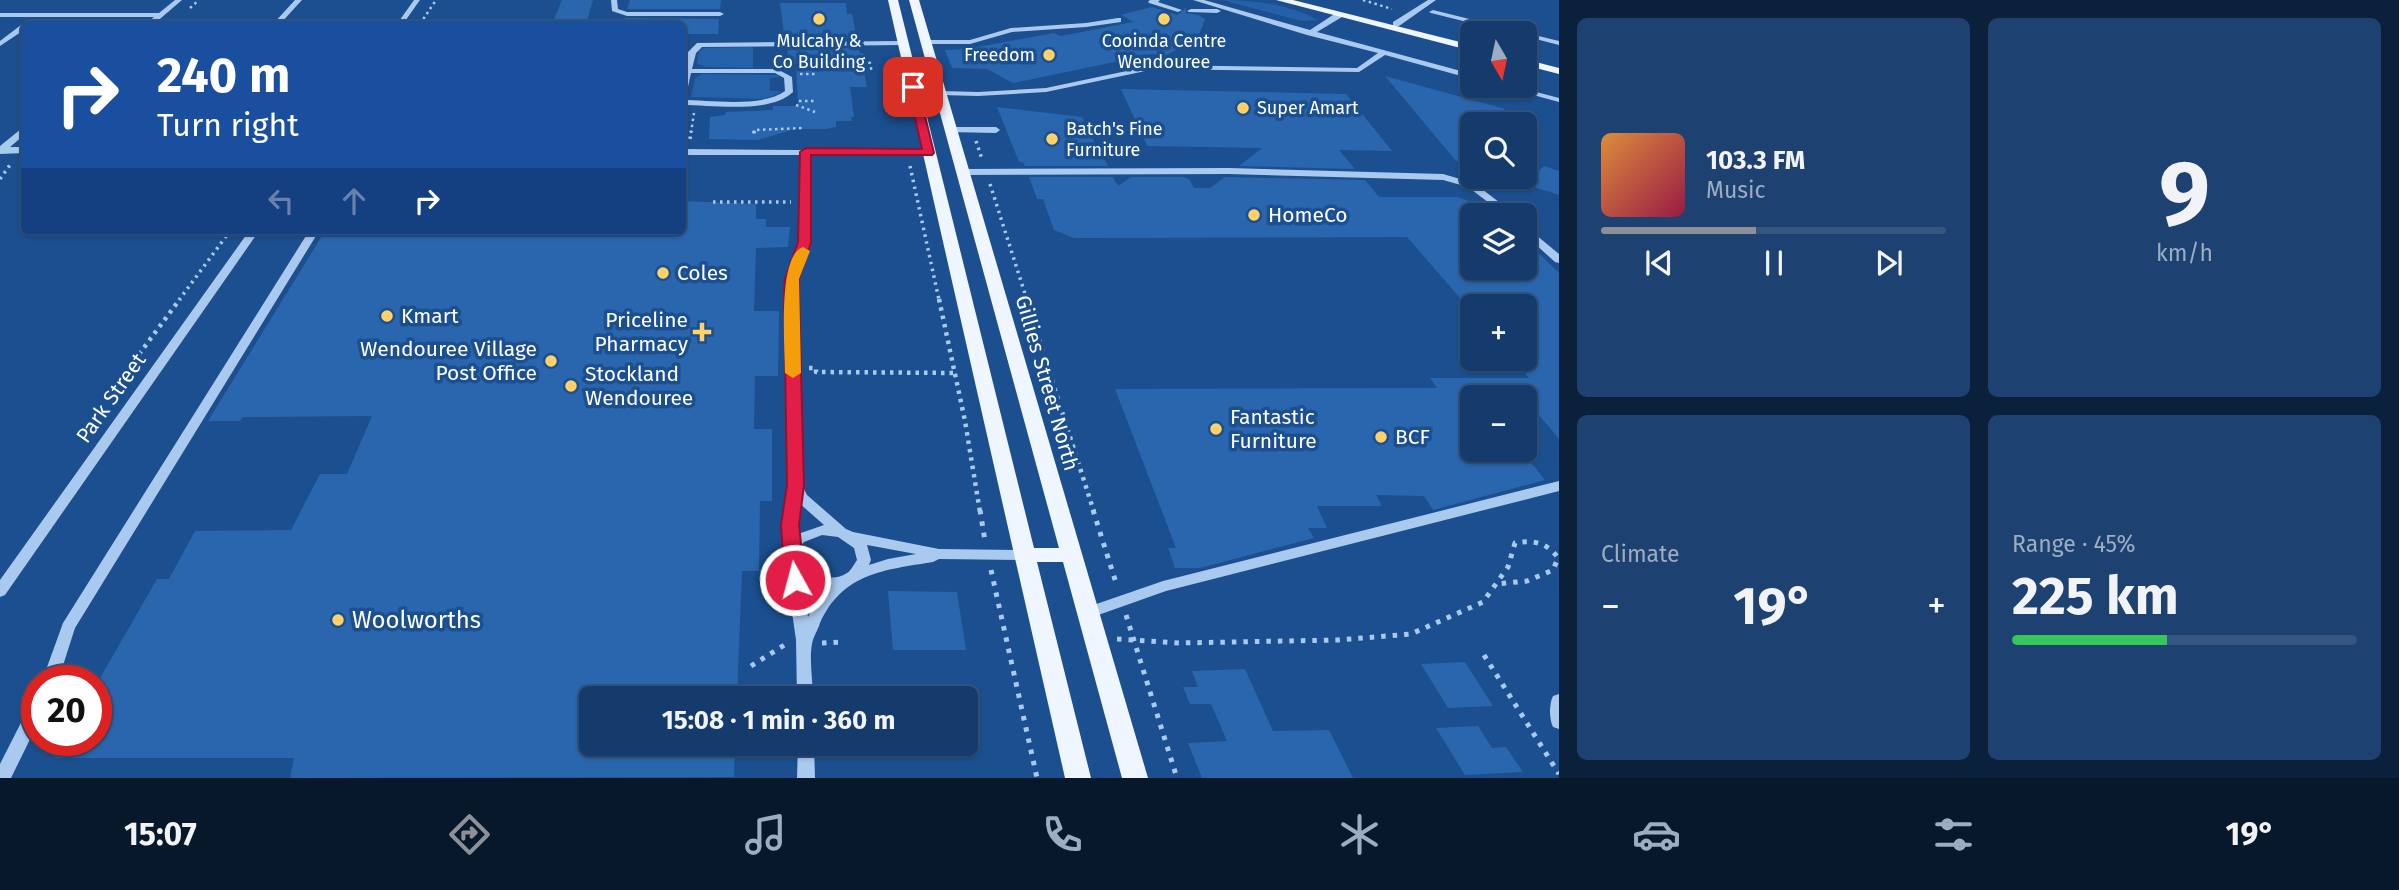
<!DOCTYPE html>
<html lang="en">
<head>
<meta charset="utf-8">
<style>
	body { margin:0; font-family:"Fira Sans",sans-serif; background:#1d4271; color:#f1f3f6; height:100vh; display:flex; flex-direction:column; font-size:26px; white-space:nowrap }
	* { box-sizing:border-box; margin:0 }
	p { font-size:23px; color:#9dadc1 }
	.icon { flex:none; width:38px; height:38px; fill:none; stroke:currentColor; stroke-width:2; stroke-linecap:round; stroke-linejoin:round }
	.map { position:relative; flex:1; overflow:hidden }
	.drawer { display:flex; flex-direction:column; gap:18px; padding:18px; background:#0b203b; width:840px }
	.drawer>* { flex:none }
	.hud { position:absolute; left:21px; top:21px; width:665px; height:214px; border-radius:10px; box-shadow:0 2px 5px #0004,0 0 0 2px #33557e; background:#1a4fa0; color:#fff; overflow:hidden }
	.needle { width:46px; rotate:171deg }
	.tools { position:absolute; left:1460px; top:21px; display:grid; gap:14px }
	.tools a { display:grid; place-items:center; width:77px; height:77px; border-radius:10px; background:#143b6b; box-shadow:0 2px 5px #0004,0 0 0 2px #33557e; font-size:35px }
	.speed { position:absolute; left:21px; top:665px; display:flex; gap:14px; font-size:35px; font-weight:700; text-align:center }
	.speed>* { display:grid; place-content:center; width:91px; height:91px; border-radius:50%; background:#143b6b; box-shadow:0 2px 5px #0004,0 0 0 2px #33557e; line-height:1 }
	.speed .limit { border:10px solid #d22; background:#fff; color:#111 }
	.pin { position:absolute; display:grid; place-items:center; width:60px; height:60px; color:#fff; margin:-30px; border-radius:14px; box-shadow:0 4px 10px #0006 }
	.me { position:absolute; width:77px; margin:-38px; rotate:353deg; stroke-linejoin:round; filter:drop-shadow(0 0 5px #0008) }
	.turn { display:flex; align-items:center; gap:24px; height:147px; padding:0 21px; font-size:32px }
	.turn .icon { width:91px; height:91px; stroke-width:2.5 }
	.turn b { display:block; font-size:49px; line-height:60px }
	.lanes { display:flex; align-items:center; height:66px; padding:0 21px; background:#0003; justify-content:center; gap:35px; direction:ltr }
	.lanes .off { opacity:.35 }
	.big { font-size:52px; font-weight:700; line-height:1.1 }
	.drawer .card { flex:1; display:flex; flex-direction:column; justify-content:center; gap:10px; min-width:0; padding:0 24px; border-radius:10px; background:#1d4271 }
	.drawer .dial { align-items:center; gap:0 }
	.dial b { font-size:91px; line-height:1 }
	.song { display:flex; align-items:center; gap:21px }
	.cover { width:84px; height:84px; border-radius:10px; background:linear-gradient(135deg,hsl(30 70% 55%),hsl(340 70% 35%)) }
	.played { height:7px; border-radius:4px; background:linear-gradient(90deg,#8c9099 45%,#33557e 45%) }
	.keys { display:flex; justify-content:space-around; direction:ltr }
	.heat { display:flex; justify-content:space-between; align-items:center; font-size:38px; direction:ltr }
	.charge { height:10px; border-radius:5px; background:linear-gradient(90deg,#34c759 45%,#33557e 0) }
	.drawer .tiles { flex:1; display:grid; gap:18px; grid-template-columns:repeat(2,1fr) }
	.trip { position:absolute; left:579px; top:686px; width:399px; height:70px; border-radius:10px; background:#143b6b; box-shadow:0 2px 5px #0004,0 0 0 2px #33557e; font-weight:700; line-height:70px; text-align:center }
	.tab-bar { display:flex; height:112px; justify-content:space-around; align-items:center; background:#08182b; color:#9dadc1 }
	.tab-bar .icon { width:49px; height:49px }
	.tab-bar .current { color:#8c9099 }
	.tab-bar b { font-size:32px; color:#f1f3f6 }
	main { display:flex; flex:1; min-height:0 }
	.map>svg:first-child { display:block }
</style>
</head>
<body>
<main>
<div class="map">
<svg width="1559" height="778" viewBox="0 0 1559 778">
	<rect width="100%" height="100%" fill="#1b4f8f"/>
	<g fill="#2461a8">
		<path d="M1222,0C1255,0 1288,4 1318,20L1301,21Z"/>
		<path d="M753,47V68L706,67L697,64L699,51L704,48Z"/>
		<path d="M702,74L777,75L780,77L770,78V91H781L778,94L763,99L691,97L695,78Z"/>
	</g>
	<g fill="#2a66ad">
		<path d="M562,0H593L586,24H552Z"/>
		<path d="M630,0H721L720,9H627Z"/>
		<path d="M780,3H846L847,14H852L857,39L785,40Z"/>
		<path d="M1152,7L1177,15L1186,8V13L1198,15L1205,19L1198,38L1163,57L1153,54L1013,83L987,69L952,68L945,50L967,49L1054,33L1061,36L1133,22L1121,15L1116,16Z"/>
		<path d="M625,18L719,19L718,34H682V24H623Z"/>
		<path d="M859,48L867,87H850L854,117H851L852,121H836V127L826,129H795L758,140L709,139L710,117L725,115L726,112L773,110V106H798L796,64H789L787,49Z"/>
		<path d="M1385,76L1505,109L1487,124H1472V165L1456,161Z"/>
		<path d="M1121,89L1346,94L1392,151L1339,150L1355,169L1239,166L1262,148L1147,146Z"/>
		<path d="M997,107L1082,117L1096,145H1093L1097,146L1108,166H1025L1023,162H1019Z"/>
		<path d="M1544,166L1559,171V195L1525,184Z"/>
		<path d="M1029,177H1113L1118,186L1131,177H1183L1189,179L1194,188H1210L1225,177L1365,180L1379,197H1457L1472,202V268H1524V239L1559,273V439L1524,397H1472V450H1521L1545,480L1433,510L1424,496L1376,495L1382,506H1317L1327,528H1308L1314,538L1200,568H1175L1168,548H1176L1115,389L1437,388L1430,378H1529L1513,359H1524V306H1467L1407,237L1074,238L1054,230L1043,199H1037Z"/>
		<path d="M682,201L756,204V219H766V227H790L788,247L756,248L754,311H779L778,376H755L754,429H772V501H760L759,571H742L737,698H592V744H735L734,777L290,778L294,758H55L65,740H96V685L157,579H169L195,531L291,530L320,474H347L372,416L243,417L240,421H208L325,231H682Z"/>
		<path d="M888,591L957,592L966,650H893Z"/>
		<path d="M1465,662L1493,706L1448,708L1421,664Z"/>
		<path d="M1245,669L1273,731L1329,730L1353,778H1202L1188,743L1227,741L1211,704H1190L1183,687H1198L1192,671Z"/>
		<path d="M1478,726L1492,748L1506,747L1523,772L1465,775L1436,728Z"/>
	</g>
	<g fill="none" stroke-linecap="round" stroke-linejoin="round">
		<g stroke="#a9c9ee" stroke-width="2.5" stroke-dasharray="2.5 3.5" stroke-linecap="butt">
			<path d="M1363,0L1392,9"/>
			<path d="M190,8L199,0"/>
			<path d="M420,24L436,0"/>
			<path d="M862,54L863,60L870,63L872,73"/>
			<path d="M800,74H817"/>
			<path d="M799,101H815"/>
			<path d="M796,105L815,112"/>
			<path d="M691,133L694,113"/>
			<path d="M754,133V130L804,128"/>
		</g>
		<g stroke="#a9c9ee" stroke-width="3.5" stroke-dasharray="2.5 4.5" stroke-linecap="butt">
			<path d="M754,131V137"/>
			<path d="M690,139L691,131"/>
			<path d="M976,141L982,159"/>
			<path d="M910,166L939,300"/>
			<path d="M0,179L10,165"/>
			<path d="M990,184L1027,300"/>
			<path d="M713,202H791"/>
			<path d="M179,300L230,231"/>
		</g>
		<g stroke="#a9c9ee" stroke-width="4.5" stroke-dasharray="3.5 5" stroke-linecap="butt">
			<path d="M939,299L965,421L980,512"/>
			<path d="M1026,299L1094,512"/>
			<path d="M134,361L180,299"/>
			<path d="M809,368H816V372L955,373"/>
		</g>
		<g stroke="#a9c9ee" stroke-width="5" stroke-dasharray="4.5 7" stroke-linecap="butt">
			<path d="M980,510L985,541"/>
			<path d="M1093,510L1117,586"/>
			<path d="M991,570L1037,778"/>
			<path d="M1126,615L1177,778"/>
			<path d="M1117,639L1179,643L1338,640L1411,634L1483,602L1508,567L1515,543C1533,540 1547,542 1558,558L1553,570L1527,581L1496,584"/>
			<path d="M822,643L843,642"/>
			<path d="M1484,655L1559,774"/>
			<path d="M751,666L786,644"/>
		</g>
		<g fill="#a9c9ee" fill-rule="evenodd">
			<path d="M175,0H182L154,24H146L154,17H0V13H159Z"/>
			<path d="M295,0H302L280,24H273Z"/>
			<path d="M414,0H420L403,24H397Z"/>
			<path d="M611,0H617L618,9L627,12H720L724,14L720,16H627L612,11Z"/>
			<path d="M1150,0H1160L1158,2L1182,10L1178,12L1149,3L1148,2Z"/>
			<path d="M1193,0H1204L1310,30L1336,13H1342V17L1317,32L1472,74V79L1385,55L1359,72L1155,69L1046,92L978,96L941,95L937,93L941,91L978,92L1046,88L1155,65L1357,68L1378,53L1307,35Z"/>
			<path d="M1428,0H1436L1399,26H1393V22Z"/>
			<path d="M1191,9H1217L1221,11L1217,13L1189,12L1187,11Z"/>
			<path d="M1433,10L1559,41V45L1524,36V33H1511L1431,13L1429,12Z"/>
			<path d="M1118,18H1121V22L1086,27L1012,32L970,44H926L922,42L926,40H970L1011,28L1086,23Z"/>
			<path d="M21,25H24V30L0,46V41Z"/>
			<path d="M902,41H905V45L702,47L696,53L692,69H777L792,77L793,92C770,114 713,105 682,105V100C710,100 762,108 785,91L784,78L775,73H691L686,96L682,98V69H684L688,52L697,43Z"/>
			<path d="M1500,86H1513L1559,98V102Z"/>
			<path d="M951,127H996L1000,130L996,133L948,132L947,130Z"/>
			<path d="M21,129H24V135L10,147H24V153L0,154V146Z"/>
			<path d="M682,149L931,151V155L928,156L810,155V241L797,279L796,294L802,485L807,495L846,529L853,532L939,549L1024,550L1029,551L1031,555L1029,559L1024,560L939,559L933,562C884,570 843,573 820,623C818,630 813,637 812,644C809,661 813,681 813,698H797L796,640L783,550V514L788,485L786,294L787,279L800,241V155H682ZM799,503L824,525L798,534ZM822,535L838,537L854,548L857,560C854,564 851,571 847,573C828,586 802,569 798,550L804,542ZM867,545L916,554L888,559L869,565L871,560ZM802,579L816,585L828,588L817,599L808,617Z"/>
			<path d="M1229,168L1443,174L1474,183L1516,215H1505L1468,187L1443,180L1229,174L962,175L957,172L962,169Z"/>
			<path d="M1524,225L1559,254V263L1555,262L1524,234Z"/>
			<path d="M249,231H259L5,595L0,597V580Z"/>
			<path d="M309,231H319L75,628L58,681H42L63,623Z"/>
			<path d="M1559,481V491L1166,591L1087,619L1082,617L1079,613L1082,609L1163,581Z"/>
			<path d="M1559,694V729L1553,727C1549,719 1549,704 1553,696Z"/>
			<path d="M37,701V725L11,778H0V764L31,703Z"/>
			<path d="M798,744H814L815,778H797Z"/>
		</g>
		<g fill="#f0f6ff" fill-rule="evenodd">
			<path d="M888,0H898L1034,548H1059L909,0H919L1148,778H1122L1063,562H1037L1091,778H1065Z"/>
			<path d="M1276,0H1293L1472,45V51Z"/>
			<path d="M1524,59L1559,68V74L1524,65Z"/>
		</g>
	</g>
	<path fill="#e11d48" stroke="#92132f" stroke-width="2" d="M913,84L918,87L934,153L932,155H811V242L799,279V294L804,485L799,525L805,580L802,585H788L785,580L781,525L787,485L784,294L785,279L798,242L800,152L806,148L922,149L908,87Z"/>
	<path fill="#f59e0b" d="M803,247L810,251L799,279L801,373L793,378L785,373C785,349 777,255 803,247Z"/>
	<g fill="#ffd166" stroke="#1b4f8f" stroke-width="2.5">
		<circle cx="819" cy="19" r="7"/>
		<circle cx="1164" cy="19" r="7"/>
		<circle cx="1049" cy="55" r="7"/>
		<circle cx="1243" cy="108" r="7"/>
		<circle cx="1052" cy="139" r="7"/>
		<circle cx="1254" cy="215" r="7"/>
		<circle cx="663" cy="273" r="7"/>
		<circle cx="387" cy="316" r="7"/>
		<path d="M698.5 321.5h7v7h7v7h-7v7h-7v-7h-7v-7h7z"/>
		<circle cx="551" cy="361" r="7"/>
		<circle cx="571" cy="386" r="7"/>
		<circle cx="1216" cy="429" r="7"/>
		<circle cx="1381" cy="437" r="7"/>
		<circle cx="338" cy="620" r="7"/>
	</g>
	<g text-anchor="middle" stroke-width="7" stroke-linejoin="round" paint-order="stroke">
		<g font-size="18" fill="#fff" stroke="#1b4f8f">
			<text x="819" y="47">Mulcahy &amp;<tspan x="819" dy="21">Co Building</tspan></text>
			<text x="1164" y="47">Cooinda Centre<tspan x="1164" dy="21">Wendouree</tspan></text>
			<text x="1035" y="61" text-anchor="end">Freedom</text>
			<text x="1257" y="114" text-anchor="start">Super Amart</text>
			<text x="1066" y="135" text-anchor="start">Batch's Fine<tspan x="1066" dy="21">Furniture</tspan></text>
		</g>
		<g font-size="21" fill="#fff" stroke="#1b4f8f" text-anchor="start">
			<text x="1268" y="222">HomeCo</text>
			<text x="677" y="280">Coles</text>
			<text x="401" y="323">Kmart</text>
			<text x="688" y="327" text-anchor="end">Priceline<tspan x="688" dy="24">Pharmacy</tspan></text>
			<text x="537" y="356" text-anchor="end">Wendouree Village<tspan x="537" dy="24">Post Office</tspan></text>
			<text x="585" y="381">Stockland<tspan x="585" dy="24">Wendouree</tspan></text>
			<text x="1230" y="424">Fantastic<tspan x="1230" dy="24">Furniture</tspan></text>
			<text x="1395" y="444">BCF</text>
		</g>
		<g font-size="21" fill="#fff" stroke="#1b4f8f">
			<text transform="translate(1047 383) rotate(74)" y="7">Gillies Street North</text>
			<text transform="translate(111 398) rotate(-55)" y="7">Park Street</text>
		</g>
		<g font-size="24" fill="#fff" stroke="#1b4f8f" text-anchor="start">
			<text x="352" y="628">Woolworths</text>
		</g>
	</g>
</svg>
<div class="tools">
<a><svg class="needle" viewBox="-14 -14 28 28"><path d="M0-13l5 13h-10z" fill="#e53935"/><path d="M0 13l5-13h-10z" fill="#9dadc1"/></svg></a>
<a><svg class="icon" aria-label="search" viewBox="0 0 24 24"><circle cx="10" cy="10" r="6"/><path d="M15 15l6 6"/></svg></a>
<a><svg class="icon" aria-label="layers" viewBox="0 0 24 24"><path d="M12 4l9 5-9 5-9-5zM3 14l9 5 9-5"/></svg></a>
<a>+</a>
<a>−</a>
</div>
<div class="speed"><div class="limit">20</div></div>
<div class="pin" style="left:913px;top:87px;background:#d93025"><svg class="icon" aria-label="arrive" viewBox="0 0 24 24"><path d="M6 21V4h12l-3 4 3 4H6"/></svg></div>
<svg class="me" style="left:795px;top:580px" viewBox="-20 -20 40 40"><circle r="17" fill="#e11d48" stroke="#fff" stroke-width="3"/><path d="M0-11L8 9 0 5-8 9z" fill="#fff"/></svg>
<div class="trip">15:08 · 1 min · 360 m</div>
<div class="hud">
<div class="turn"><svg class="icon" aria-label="right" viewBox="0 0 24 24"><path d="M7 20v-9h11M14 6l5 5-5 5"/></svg><div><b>240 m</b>Turn right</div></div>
<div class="lanes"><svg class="icon off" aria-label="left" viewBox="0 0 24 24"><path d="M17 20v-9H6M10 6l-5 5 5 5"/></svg><svg class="icon off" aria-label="ahead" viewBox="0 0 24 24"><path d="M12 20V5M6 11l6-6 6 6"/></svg><svg class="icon" aria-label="right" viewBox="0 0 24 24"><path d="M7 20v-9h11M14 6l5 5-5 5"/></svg></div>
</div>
</div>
<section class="drawer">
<div class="tiles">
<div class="card">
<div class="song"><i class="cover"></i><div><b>103.3 FM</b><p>Music</p></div></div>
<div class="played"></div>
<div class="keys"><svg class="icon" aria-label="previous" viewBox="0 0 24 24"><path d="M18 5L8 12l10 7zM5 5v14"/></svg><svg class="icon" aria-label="pause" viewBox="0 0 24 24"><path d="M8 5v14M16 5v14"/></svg><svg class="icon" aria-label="next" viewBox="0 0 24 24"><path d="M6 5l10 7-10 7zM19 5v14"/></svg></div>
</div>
<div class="card dial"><b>9</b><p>km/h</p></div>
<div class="card"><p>Climate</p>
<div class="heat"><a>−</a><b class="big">19°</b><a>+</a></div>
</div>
<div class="card"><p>Range · 45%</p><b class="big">225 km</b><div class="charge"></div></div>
</div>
</section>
</main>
<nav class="tab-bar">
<b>15:07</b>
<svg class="icon current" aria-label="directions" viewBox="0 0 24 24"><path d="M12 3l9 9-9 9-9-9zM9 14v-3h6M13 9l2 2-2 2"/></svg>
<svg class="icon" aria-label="music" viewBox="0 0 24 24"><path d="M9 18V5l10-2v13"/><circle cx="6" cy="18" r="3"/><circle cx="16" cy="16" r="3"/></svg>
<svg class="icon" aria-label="phone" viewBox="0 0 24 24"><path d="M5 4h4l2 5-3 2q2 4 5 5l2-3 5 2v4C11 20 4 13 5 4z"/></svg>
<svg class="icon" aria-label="climate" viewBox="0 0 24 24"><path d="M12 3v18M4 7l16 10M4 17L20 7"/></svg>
<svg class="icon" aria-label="car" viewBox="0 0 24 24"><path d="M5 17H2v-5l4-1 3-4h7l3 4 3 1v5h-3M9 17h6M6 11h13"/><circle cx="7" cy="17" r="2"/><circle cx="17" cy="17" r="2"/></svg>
<svg class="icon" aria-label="filters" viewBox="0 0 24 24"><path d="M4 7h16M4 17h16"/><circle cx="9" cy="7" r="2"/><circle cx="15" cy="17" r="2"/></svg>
<b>19°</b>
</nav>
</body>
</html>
